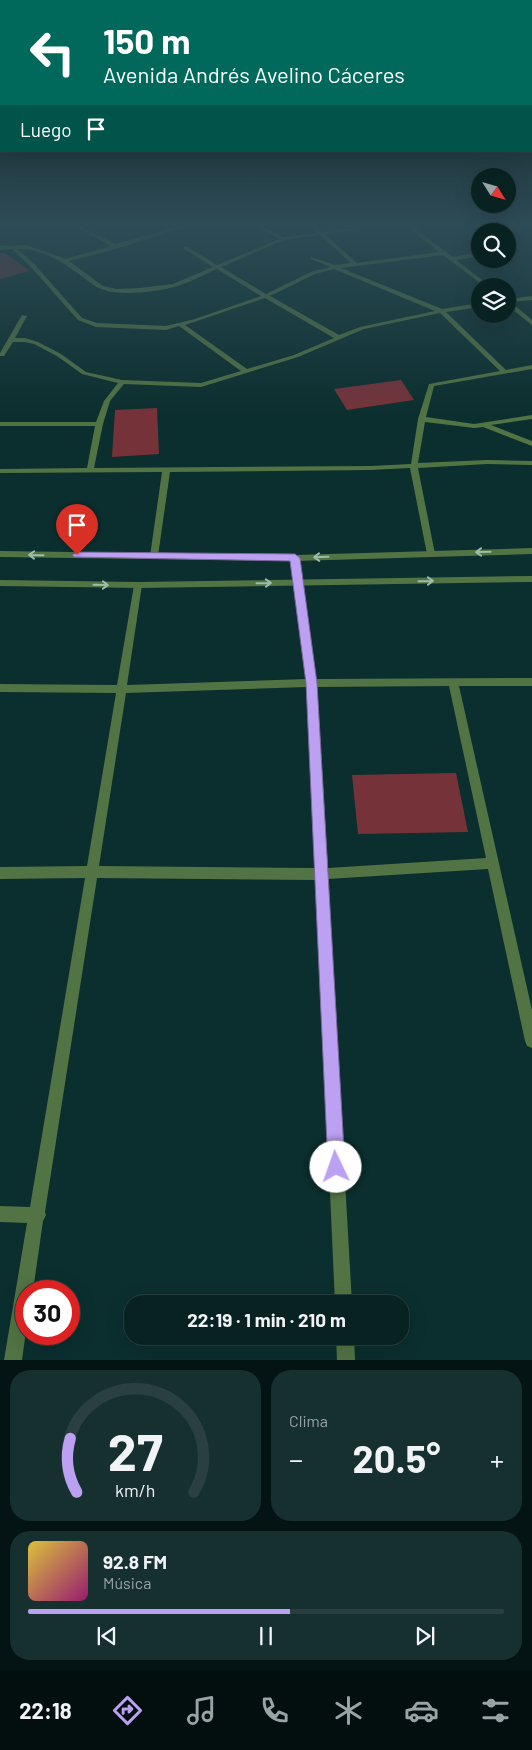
<!DOCTYPE html>
<html lang="es">
<head>
<meta charset="utf-8">
<style>
	body { margin:0; font-family:Barlow,sans-serif; background:#162f2f; color:#f1f3f6; height:100vh; display:flex; flex-direction:column; font-size:19px; white-space:nowrap }
	* { box-sizing:border-box; margin:0 }
	p { font-size:16px; color:#98a4a5 }
	.icon { flex:none; width:28px; height:28px; fill:none; stroke:currentColor; stroke-width:2; stroke-linecap:round; stroke-linejoin:round }
	.map { position:relative; height:1360px; overflow:hidden }
	.side { display:flex; flex-direction:column; gap:10px; padding:10px; background:#041313; flex:1 }
	.side>* { flex:none }
	.hud { position:absolute; left:0px; top:0px; width:532px; height:152px; box-shadow:0 5px 20px #0002,0 0 0 1px #293f40; background:#00695c; color:#fff; overflow:hidden }
	.needle { width:32px; rotate:127deg }
	.fabs { position:absolute; left:471px; top:168px; display:grid; gap:10px }
	.fabs a { display:grid; place-items:center; width:45px; height:45px; border-radius:50%; background:#082222; box-shadow:0 5px 20px #0002,0 0 0 1px #293f40; font-size:25px }
	.speed { position:absolute; left:15px; top:1280px; display:flex; gap:10px; font-size:25px; font-weight:700; text-align:center }
	.speed>* { display:grid; place-content:center; width:65px; height:65px; border-radius:50%; background:#082222; box-shadow:0 5px 20px #0002,0 0 0 1px #293f40; line-height:1 }
	.speed .limit { border:8px solid #d22; background:#fff; color:#111 }
	.pin { position:absolute; display:grid; place-items:center; width:42px; height:42px; color:#fff; margin:-51px -21px; border-radius:50% 50% 50% 0; rotate:-45deg; box-shadow:0 0 5px #0007 }
	.pin .icon { rotate:45deg }
	.me { position:absolute; width:55px; margin:-28px; rotate:357deg; stroke-linejoin:round; filter:drop-shadow(0 0 4px #0008) }
	.turn { display:flex; align-items:center; gap:18px; height:105px; padding:0 20px; font-size:22px }
	.turn .icon { width:65px; height:65px; stroke-width:2.5 }
	.turn b { display:block; font-size:35px; line-height:42px }
	.then { display:flex; align-items:center; height:48px; padding:0 20px; background:#0003; gap:10px; font-size:19px }
	.big { font-size:38px; font-weight:700; line-height:1.1 }
	.side .card { flex:1; display:flex; flex-direction:column; justify-content:center; gap:8px; min-width:0; padding:0 18px; border-radius:20px; background:#162f2f }
	.side .dial { align-items:center; gap:0 }
	.dial svg { height:130px; overflow:visible; fill:none; stroke:#293f40; stroke-width:7; stroke-linecap:round; text-anchor:middle }
	.dial text { fill:#f1f3f6; stroke:none }
	.song { display:flex; align-items:center; gap:15px }
	.cover { width:60px; height:60px; border-radius:8px; background:linear-gradient(135deg,hsl(50 70% 55%),hsl(320 70% 35%)) }
	.played { height:5px; border-radius:2px; background:linear-gradient(90deg,#bca0f2 55%,#293f40 55%) }
	.keys { display:flex; justify-content:space-around; direction:ltr }
	.heat { display:flex; justify-content:space-between; align-items:center; font-size:28px; direction:ltr }
	.side .tiles { flex:1; display:grid; gap:10px; grid-template-columns:1fr 1fr }
	.card:last-child { grid-column:span 2 }
	.trip { position:absolute; left:124px; top:1295px; width:285px; height:50px; border-radius:20px; background:#082222; box-shadow:0 5px 20px #0002,0 0 0 1px #293f40; font-weight:700; line-height:50px; text-align:center }
	.dock { display:flex; height:80px; justify-content:space-around; align-items:center; background:#030e0e; color:#98a4a5 }
	.dock .icon { width:35px; height:35px }
	.dock .selected { color:#bca0f2 }
	.dock b { font-size:22px; color:#f1f3f6 }
	.map>svg:first-child { display:block }
</style>
</head>
<body>
<div class="map">
<svg width="532" height="1360" viewBox="0 0 532 1360">
	<rect width="100%" height="100%" fill="#0b2e2e"/>
	<g fill="#763239">
		<path d="M4,252L30,271L0,279V253Z"/>
		<path d="M401,380L414,400L347,410L334,389Z"/>
		<path d="M157,408L159,454L112,457L115,410Z"/>
		<path d="M456,773L468,832L358,834L352,775Z"/>
	</g>
	<g fill="none" stroke-linecap="round" stroke-linejoin="round">
		<g fill="#527343" fill-rule="evenodd">
			<path d="M79,226L116,244L180,226H187L119,248L69,261L103,286L117,289L140,288L173,284L213,267L184,249V247H188L217,265L279,239L256,226H261L284,237L317,233L311,226H316L322,232L376,226L374,227L325,234L357,263L439,252L406,226H411L453,257L480,252V256L456,260L490,286H484L443,255L341,268L442,309L480,303V307L446,312L506,370L532,365V369L434,386L426,417L474,424L532,415V419L491,425L532,441V446L483,427L474,428L425,422L418,463L487,460L532,461V465L487,464L418,468L435,554L431,557L427,554L410,468L370,470L170,472L158,556L154,559L151,558L150,556L162,472L0,473V469L87,468L95,426H0V422H96L104,401L118,383L82,374L57,356L34,344L25,342H13L4,356H0V353L22,315L27,316L15,338H25L38,342L61,354L86,372L122,380L201,383L241,371L179,326L166,330L96,327L78,320L31,267L12,249L0,250V246L24,245L45,251L65,259L111,246L78,228ZM320,235L351,263L335,265L311,257V259L330,267L311,272L266,294L221,267L284,240ZM18,249C40,248 63,262 80,275C86,279 92,285 99,288C118,297 155,292 174,287C189,283 203,275 217,269L261,296L195,319L166,326L97,323L82,318L35,265ZM334,269L435,311L360,327L339,335L270,296L315,274ZM265,298L334,338L294,355L247,369L185,325ZM440,313L500,371L429,384L418,419L411,464L370,466L94,468L103,424L110,401L124,384L201,387L298,357L364,329Z"/>
			<path d="M532,296V300L511,302L532,320V325L508,306V299Z"/>
			<path d="M295,555L299,558L316,679L532,678V686H459L532,1010V1048L527,1046L525,1041L488,869L328,879L352,1304H335L316,880L97,878L45,1212L46,1215L43,1221L33,1291H26V1331L22,1360H4L27,1223L0,1222V1206L30,1207L85,878L0,879V867L87,866L116,693L0,692V684L117,685L134,585L138,582L142,585L127,685L306,679L291,558ZM449,686L486,858L328,868L317,687ZM307,687L315,868L99,866L126,693Z"/>
			<path d="M336,1336H354L355,1360H337Z"/>
		</g>
		<g fill="#527343" fill-rule="evenodd">
			<path d="M532,548V554L295,561L0,557V551L295,555Z"/>
			<path d="M532,576V582L138,588L0,586V580L138,582Z"/>
		</g>
	</g>
	<defs><path id="oneway-shaft" d="M-6 0H5M1.5-3L5.5 0L1.5 3" fill="none" stroke-width="1.6" stroke-linecap="round" stroke-linejoin="round" transform="scale(1.25)"/></defs>
	<g stroke="#9dbcac">
		<use href="#oneway-shaft" transform="translate(483 552) rotate(179)"/>
		<use href="#oneway-shaft" transform="translate(36 555) rotate(-179)"/>
		<use href="#oneway-shaft" transform="translate(321 557) rotate(178)"/>
		<use href="#oneway-shaft" transform="translate(426 581) rotate(-1)"/>
		<use href="#oneway-shaft" transform="translate(264 583) rotate(-1)"/>
		<use href="#oneway-shaft" transform="translate(101 585) rotate(1)"/>
	</g>
	<linearGradient id="sky" x2="0" y2="1"><stop stop-color="#061919"/><stop offset="0.54" stop-color="#2e4c57"/><stop offset="1" stop-color="#2e4c57" stop-opacity="0"/></linearGradient>
	<rect width="532" height="416" fill="url(#sky)"/>
	<path fill="#bca0f2" stroke="#7a689d" d="M77,552L295,554L300,558L317,683L345,1167L343,1173L336,1176L330,1173L328,1167L306,683L290,561L74,557L72,555Z"/>
</svg>
<div class="fabs">
<a><svg class="needle" viewBox="-14 -14 28 28"><path d="M0-13l5 13h-10z" fill="#e53935"/><path d="M0 13l5-13h-10z" fill="#98a4a5"/></svg></a>
<a><svg class="icon" aria-label="search" viewBox="0 0 24 24"><circle cx="10" cy="10" r="6"/><path d="M15 15l6 6"/></svg></a>
<a><svg class="icon" aria-label="layers" viewBox="0 0 24 24"><path d="M12 4l9 5-9 5-9-5zM3 14l9 5 9-5"/></svg></a>
</div>
<div class="speed"><div class="limit">30</div></div>
<div class="pin" style="left:77px;top:555px;background:#d93025"><svg class="icon" aria-label="arrive" viewBox="0 0 24 24"><path d="M6 21V4h12l-3 4 3 4H6"/></svg></div>
<svg class="me" style="left:336px;top:1167px" viewBox="-20 -20 40 40"><circle r="19" fill="#fff"/><path d="M0-13L10 11 0 6-10 11z" fill="#bca0f2"/></svg>
<div class="trip">22:19 · 1 min · 210 m</div>
<div class="hud">
<div class="turn"><svg class="icon" aria-label="left" viewBox="0 0 24 24"><path d="M17 20v-9H6M10 6l-5 5 5 5"/></svg><div><b>150 m</b>Avenida Andrés Avelino Cáceres</div></div>
<div class="then">Luego<svg class="icon" aria-label="arrive" viewBox="0 0 24 24"><path d="M6 21V4h12l-3 4 3 4H6"/></svg></div>
</div>
</div>
<section class="side">
<div class="tiles">
<div class="card dial"><svg viewBox="0 0 100 80">
<path d="M14 69A42 42 0 1 1 86 69"/>
<path d="M14 69A42 42 0 0 1 10 36" stroke="#bca0f2"/>
<text x="50" y="56" font-size="32" font-weight="700">27</text>
<text x="50" y="72" font-size="11">km/h</text>
</svg></div>
<div class="card"><p>Clima</p>
<div class="heat"><a>−</a><b class="big">20.5°</b><a>+</a></div>
</div>
<div class="card">
<div class="song"><i class="cover"></i><div><b>92.8 FM</b><p>Música</p></div></div>
<div class="played"></div>
<div class="keys"><svg class="icon" aria-label="previous" viewBox="0 0 24 24"><path d="M18 5L8 12l10 7zM5 5v14"/></svg><svg class="icon" aria-label="pause" viewBox="0 0 24 24"><path d="M8 5v14M16 5v14"/></svg><svg class="icon" aria-label="next" viewBox="0 0 24 24"><path d="M6 5l10 7-10 7zM19 5v14"/></svg></div>
</div>
</div>
</section>
<nav class="dock">
<b>22:18</b>
<svg class="icon selected" aria-label="directions" viewBox="0 0 24 24"><path d="M12 3l9 9-9 9-9-9zM9 14v-3h6M13 9l2 2-2 2"/></svg>
<svg class="icon" aria-label="music" viewBox="0 0 24 24"><path d="M9 18V5l10-2v13"/><circle cx="6" cy="18" r="3"/><circle cx="16" cy="16" r="3"/></svg>
<svg class="icon" aria-label="phone" viewBox="0 0 24 24"><path d="M5 4h4l2 5-3 2q2 4 5 5l2-3 5 2v4C11 20 4 13 5 4z"/></svg>
<svg class="icon" aria-label="climate" viewBox="0 0 24 24"><path d="M12 3v18M4 7l16 10M4 17L20 7"/></svg>
<svg class="icon" aria-label="car" viewBox="0 0 24 24"><path d="M5 17H2v-5l4-1 3-4h7l3 4 3 1v5h-3M9 17h6M6 11h13"/><circle cx="7" cy="17" r="2"/><circle cx="17" cy="17" r="2"/></svg>
<svg class="icon" aria-label="filters" viewBox="0 0 24 24"><path d="M4 7h16M4 17h16"/><circle cx="9" cy="7" r="2"/><circle cx="15" cy="17" r="2"/></svg>
</nav>
</body>
</html>
